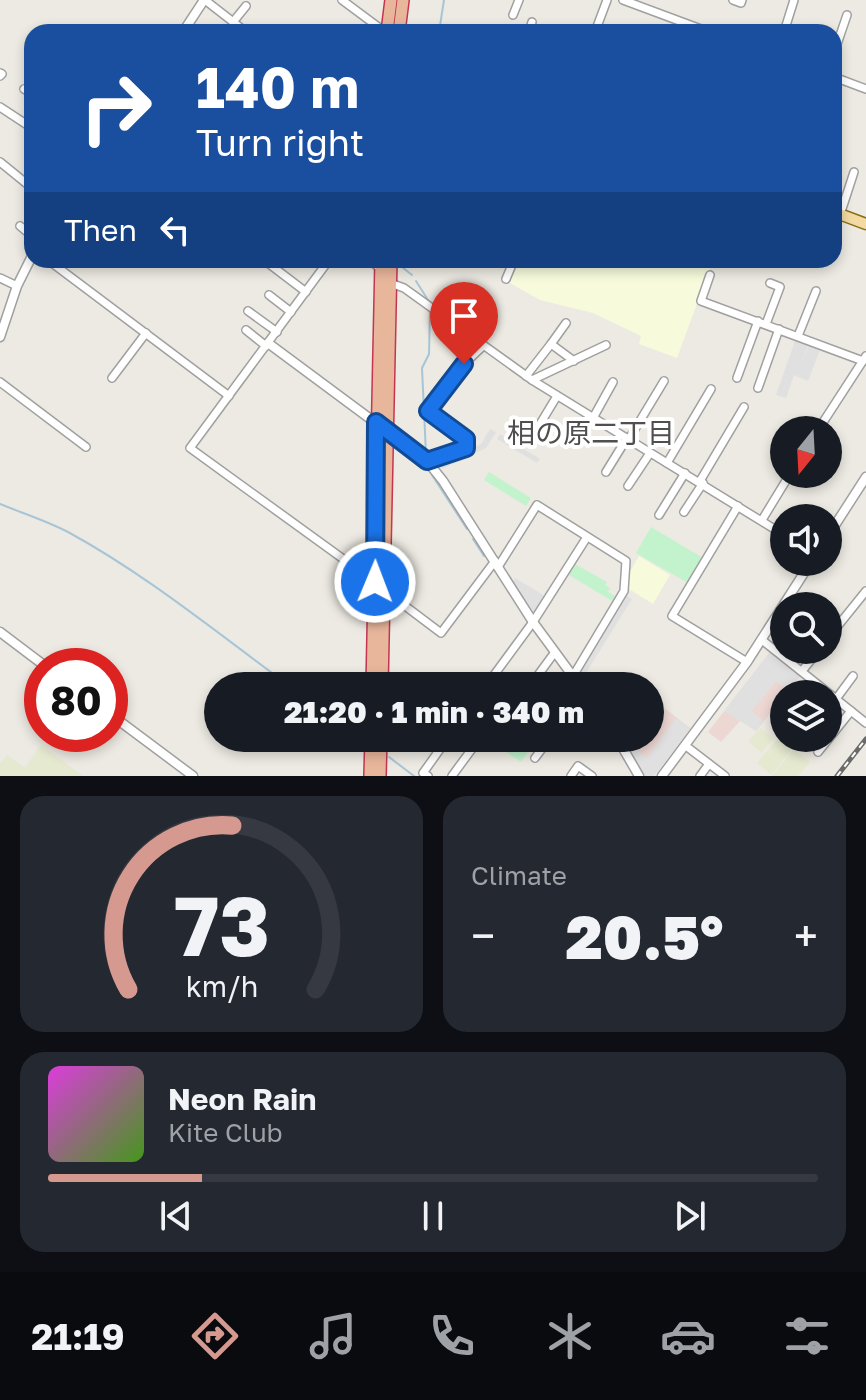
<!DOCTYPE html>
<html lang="en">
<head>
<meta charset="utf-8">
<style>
	body { margin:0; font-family:"Golos Text","Noto Sans JP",sans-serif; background:#242831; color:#f1f3f6; height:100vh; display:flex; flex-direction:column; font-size:30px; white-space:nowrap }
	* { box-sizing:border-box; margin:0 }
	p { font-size:26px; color:#9ea1a6 }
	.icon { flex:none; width:44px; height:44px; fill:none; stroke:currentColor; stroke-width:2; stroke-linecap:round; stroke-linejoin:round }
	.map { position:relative; height:776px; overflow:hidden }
	.drawer { display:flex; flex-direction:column; gap:20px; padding:20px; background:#0d0f14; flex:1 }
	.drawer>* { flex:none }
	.guide { position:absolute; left:24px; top:24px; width:818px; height:244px; border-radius:24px; box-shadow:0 4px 12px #0003; background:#1a4fa0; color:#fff; overflow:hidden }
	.needle { width:52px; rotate:198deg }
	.buttons { position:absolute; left:770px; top:416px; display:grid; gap:16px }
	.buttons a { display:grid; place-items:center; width:72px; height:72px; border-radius:50%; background:#171b24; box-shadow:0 4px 12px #0003; font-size:40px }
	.speed { position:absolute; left:24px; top:648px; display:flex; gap:16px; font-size:40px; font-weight:700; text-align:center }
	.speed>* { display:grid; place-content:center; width:104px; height:104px; border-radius:50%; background:#171b24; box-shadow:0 4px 12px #0003; line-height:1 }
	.speed .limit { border:12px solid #d22; background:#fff; color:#111 }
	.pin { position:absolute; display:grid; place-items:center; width:68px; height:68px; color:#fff; margin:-82px -34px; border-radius:50% 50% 50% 0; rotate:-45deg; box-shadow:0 0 8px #0007 }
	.pin .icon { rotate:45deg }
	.me { position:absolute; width:88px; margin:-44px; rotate:1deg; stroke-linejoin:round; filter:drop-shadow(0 0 6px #0008) }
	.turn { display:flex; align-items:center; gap:28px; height:168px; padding:0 40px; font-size:36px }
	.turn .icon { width:104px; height:104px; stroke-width:2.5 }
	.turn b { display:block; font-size:56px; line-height:68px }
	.then { display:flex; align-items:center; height:76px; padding:0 40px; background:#0003; gap:16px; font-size:30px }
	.big { font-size:60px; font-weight:800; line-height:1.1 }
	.drawer .tile { flex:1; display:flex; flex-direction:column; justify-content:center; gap:12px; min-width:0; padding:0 28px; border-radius:24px; background:#242831 }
	.drawer .dial { align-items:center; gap:0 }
	.dial svg { height:208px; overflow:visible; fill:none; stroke:#363941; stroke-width:7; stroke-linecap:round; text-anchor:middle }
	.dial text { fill:#f1f3f6; stroke:none }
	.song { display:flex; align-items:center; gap:24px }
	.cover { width:96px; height:96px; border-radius:12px; background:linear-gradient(135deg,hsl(300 70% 55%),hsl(100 70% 35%)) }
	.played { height:8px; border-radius:4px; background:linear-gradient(90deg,#d69990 20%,#363941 20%) }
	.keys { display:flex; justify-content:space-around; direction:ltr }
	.heat { display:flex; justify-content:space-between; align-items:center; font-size:44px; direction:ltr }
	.drawer .tiles { flex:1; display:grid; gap:20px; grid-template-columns:1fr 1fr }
	.tile:last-child { grid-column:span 2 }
	.trip { position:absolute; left:204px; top:672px; width:460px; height:80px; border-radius:40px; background:#171b24; box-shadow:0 4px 12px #0003; font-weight:800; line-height:80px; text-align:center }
	.tab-bar { display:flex; height:128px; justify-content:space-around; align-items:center; background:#090b0e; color:#9ea1a6 }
	.tab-bar .icon { width:56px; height:56px }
	.tab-bar .on { color:#d69990 }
	.tab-bar b { font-size:36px; color:#f1f3f6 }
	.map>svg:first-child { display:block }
</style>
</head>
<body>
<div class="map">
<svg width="866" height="776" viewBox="0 0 866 776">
	<rect width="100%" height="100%" fill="#eceae2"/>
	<g fill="#ecd7d3">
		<path d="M770,652L800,676L756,731L741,720L721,742L708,732Z"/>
		<path d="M650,697L690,728L654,776H645L622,738H650Z"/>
	</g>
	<g fill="#f7fbdc">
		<path d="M518,260H713L677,358L639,344L641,336L593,313L540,300L510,283Z"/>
		<path d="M639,556L670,575L653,604L629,589L628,575Z"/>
	</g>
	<g fill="#e4e9cf">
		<path d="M760,728L773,738L762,753L748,742Z"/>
		<path d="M779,737L793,748L771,775L757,763Z"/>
		<path d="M41,745L57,757L83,776H0V764L7,755L25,768Z"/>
		<path d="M794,749L810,762L798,776H772Z"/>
	</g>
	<g fill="#c2f3cd">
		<path d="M489,472L531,498L526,506L484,480Z"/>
		<path d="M651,527L703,558L688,583L636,553Z"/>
		<path d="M575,564L607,582L605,585L610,588L608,592L615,596L612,601L569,575Z"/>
		<path d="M497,738H508L528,752L521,762L493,743Z"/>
	</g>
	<g fill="#e0e0e0">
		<path d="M796,338L809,342L802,362L810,343L821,347L808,381L794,375L786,398L776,395Z"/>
		<path d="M490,429L496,432L486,448L442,469L440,464L481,444Z"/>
		<path d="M500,434L540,459L537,463L497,439Z"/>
		<path d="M515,578L545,596L535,614L513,582Z"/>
		<path d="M626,595L632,599L584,676L579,670Z"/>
		<path d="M770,652L800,676L788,690L776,681L752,711L763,721L756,731L724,711Z"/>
		<path d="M676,718L690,728L654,776H645L631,752L634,748L647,758Z"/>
	</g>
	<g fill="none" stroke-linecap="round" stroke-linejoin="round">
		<g stroke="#a7c5d6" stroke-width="2">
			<path d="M439,32L444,0"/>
			<path d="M401,260L402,267L412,275"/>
			<path d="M416,281L428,300"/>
			<path d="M426,454L422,368L429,354L430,310"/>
			<path d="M432,475L467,529"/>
			<path d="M0,504C22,513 47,521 68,532C147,575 217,633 290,686"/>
			<path d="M473,539L484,556"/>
			<path d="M362,738L363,739"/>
			<path d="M389,757L414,776"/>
		</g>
		<defs>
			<g id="minor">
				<path d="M205,0L246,32"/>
				<path d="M342,0L385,32"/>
				<path d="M623,0L709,32"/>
				<path d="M733,0L741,3L742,0"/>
				<path d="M513,15L519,0"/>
				<path d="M233,22L246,6"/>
				<path d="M529,32L532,22"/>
				<path d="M595,32L607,0"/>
				<path d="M784,32L794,0"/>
				<path d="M834,53L847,15"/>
				<path d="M0,73L2,74L0,76"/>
				<path d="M834,77L866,89"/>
				<path d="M24,89L32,94"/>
				<path d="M0,107L32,128"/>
				<path d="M0,162L32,188"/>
				<path d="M840,215L854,172"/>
				<path d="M20,226L32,236"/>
				<path d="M48,260L229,396"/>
				<path d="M264,260L306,292"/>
				<path d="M329,260L190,448L375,582"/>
				<path d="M369,260L381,269"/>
				<path d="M710,275L701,301L863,361"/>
				<path d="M0,278L17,286"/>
				<path d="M506,279L514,260"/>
				<path d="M390,283L404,288L532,380L784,535"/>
				<path d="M269,295L291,312"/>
				<path d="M248,311L277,332"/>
				<path d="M766,324L780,287L770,283"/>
				<path d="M246,330L266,346"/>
				<path d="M798,336L816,291"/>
				<path d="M551,344L566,323"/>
				<path d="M526,376L551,344L574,361"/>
				<path d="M112,378L146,333"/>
				<path d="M737,378L758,321"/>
				<path d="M532,380L606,345"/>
				<path d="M0,382L86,447"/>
				<path d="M758,388L779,329"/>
				<path d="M593,418L613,382"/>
				<path d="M537,429L557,396"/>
				<path d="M818,430L866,356"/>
				<path d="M629,439L664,381"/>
				<path d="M427,461L466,448V439L428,411L465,363L483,346"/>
				<path d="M667,463L711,389"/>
				<path d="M606,472L627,438"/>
				<path d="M700,481L744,407"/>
				<path d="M628,486L650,453"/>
				<path d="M738,506L672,616L747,662"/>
				<path d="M684,512L703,483"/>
				<path d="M659,515L685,473"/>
				<path d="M762,520L790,474"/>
				<path d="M498,567L537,505L626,561L624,591L573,676"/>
				<path d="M384,590L441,633L495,561"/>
				<path d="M828,638L866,591"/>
				<path d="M762,640L866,723"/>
				<path d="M802,671L819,650"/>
				<path d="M486,686L533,622L587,537"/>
				<path d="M530,686L555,652"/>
				<path d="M836,699L853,676"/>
				<path d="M686,746L725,776"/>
				<path d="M818,752L851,711"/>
				<path d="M535,758L550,738"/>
				<path d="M428,776L423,773L448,738"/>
				<path d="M452,776L480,738"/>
				<path d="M571,776L578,766L592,776"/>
				<path d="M700,776L709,764"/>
			</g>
			<g id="tertiary">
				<path d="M183,32L204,0"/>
				<path d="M0,337L17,286L32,256"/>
				<path d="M268,343L427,461L443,481L533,622L580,686"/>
				<path d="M828,536L866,477"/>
				<path d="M0,632L45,666"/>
				<path d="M110,714L193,776"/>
				<path d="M617,738L639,776"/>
				<path d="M662,776L747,662L811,562"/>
			</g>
			<path id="primary" d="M834,212L866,224"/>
			<g id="trunk">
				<path d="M387,32L391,0"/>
				<path d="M399,32L403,0"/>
				<path d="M372,686L381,260"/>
				<path d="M382,686L391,260"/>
				<path d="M370,776L371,738"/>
				<path d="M380,776L381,738"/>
			</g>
		</defs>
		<use href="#minor" stroke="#a0a0a0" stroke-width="10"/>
		<use href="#tertiary" stroke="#a0a0a0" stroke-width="11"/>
		<use href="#primary" stroke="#856e0e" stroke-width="13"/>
		<use href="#trunk" stroke="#c53552" stroke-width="14"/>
		<use href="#minor" stroke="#fff" stroke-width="7"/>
		<use href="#tertiary" stroke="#fff" stroke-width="8"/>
		<use href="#primary" stroke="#f2daa2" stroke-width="10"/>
		<use href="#trunk" stroke="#e8b69b" stroke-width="11"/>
		<defs>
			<path id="rail" d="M837,776L866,739"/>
		</defs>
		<use href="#rail" stroke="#6a6a6a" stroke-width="5"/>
		<use href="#rail" stroke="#fff" stroke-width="2" stroke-dasharray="6" stroke-linecap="butt"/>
	</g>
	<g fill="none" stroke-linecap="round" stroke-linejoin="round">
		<defs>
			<path id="route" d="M375,582L376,422L427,461L466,448V439L428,411L464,364"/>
		</defs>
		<use href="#route" stroke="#114b97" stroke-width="20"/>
		<use href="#route" stroke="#1a73e8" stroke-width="14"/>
	</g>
	<g text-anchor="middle" stroke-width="8" stroke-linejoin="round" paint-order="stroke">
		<g font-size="28" fill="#4f4f4f" stroke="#fff">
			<text x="591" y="443">相の原二丁目</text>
		</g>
	</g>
</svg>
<div class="buttons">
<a><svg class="needle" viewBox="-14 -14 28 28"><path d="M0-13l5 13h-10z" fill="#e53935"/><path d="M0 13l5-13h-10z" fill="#9ea1a6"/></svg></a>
<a><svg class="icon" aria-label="sound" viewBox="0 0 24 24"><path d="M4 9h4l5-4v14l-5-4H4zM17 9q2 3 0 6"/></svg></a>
<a><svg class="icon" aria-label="search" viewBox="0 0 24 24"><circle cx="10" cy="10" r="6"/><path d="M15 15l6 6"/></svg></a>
<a><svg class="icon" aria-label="layers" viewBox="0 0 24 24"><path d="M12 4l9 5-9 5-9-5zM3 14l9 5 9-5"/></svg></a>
</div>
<div class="speed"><div class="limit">80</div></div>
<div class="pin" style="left:464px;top:364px;background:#d93025"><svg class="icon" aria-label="arrive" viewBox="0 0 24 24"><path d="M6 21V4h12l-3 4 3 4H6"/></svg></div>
<svg class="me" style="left:375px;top:582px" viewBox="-20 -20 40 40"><circle r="17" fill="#1a73e8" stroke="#fff" stroke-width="3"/><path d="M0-11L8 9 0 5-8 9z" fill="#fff"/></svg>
<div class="trip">21:20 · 1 min · 340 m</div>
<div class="guide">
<div class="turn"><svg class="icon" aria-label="right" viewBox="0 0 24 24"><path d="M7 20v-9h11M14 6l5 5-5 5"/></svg><div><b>140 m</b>Turn right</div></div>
<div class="then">Then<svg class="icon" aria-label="left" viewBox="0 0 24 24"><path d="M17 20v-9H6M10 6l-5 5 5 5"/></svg></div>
</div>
</div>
<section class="drawer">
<div class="tiles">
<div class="tile dial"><svg viewBox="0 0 100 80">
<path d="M14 69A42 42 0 1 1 86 69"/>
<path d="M14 69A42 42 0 0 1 54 6" stroke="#d69990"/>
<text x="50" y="56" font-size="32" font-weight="700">73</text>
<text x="50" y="72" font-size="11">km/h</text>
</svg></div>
<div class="tile"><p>Climate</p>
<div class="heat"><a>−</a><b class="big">20.5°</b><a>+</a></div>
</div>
<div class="tile">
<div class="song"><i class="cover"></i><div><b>Neon Rain</b><p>Kite Club</p></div></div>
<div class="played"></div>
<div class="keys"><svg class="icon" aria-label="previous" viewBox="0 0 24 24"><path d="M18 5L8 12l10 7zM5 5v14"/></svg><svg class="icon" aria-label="pause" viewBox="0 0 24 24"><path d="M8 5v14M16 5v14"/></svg><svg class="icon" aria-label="next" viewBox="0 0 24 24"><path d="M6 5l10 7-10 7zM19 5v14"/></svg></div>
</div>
</div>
</section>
<nav class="tab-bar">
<b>21:19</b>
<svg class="icon on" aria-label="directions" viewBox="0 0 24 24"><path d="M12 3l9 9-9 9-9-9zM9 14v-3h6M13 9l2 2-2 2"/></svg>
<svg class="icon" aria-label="music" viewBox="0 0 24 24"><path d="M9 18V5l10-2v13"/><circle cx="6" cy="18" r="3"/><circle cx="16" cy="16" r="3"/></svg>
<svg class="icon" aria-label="phone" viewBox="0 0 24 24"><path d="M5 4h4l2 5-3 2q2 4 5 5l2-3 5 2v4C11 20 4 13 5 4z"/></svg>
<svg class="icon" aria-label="climate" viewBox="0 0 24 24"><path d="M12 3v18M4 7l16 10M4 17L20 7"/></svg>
<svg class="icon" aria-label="car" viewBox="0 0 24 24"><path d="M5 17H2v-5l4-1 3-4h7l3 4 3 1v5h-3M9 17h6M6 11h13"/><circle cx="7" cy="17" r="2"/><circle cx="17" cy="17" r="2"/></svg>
<svg class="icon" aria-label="filters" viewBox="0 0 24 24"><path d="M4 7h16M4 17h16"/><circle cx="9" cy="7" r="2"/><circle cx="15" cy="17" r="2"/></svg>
</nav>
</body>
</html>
